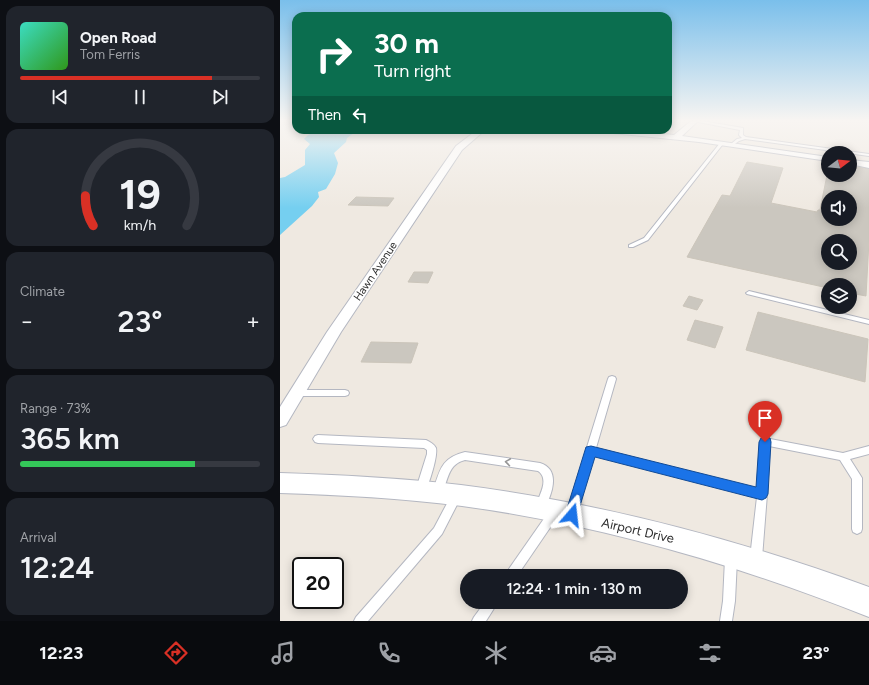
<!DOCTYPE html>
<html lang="en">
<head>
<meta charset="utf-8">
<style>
	body { margin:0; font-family:Figtree,sans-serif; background:#20242c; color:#f1f3f6; height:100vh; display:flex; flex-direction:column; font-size:15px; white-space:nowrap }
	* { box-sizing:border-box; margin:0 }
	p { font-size:13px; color:#9ea1a6 }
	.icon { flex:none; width:22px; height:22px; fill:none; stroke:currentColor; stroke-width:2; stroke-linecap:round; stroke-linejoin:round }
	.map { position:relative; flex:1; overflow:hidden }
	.panel { display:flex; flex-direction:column; gap:6px; padding:6px; background:#0d0f14; width:280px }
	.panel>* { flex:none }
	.top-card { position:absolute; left:12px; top:12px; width:380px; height:122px; border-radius:12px; box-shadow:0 2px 10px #0003; background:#0b6e4f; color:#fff; overflow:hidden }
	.needle { width:26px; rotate:74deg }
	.fabs { position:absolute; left:541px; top:146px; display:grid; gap:8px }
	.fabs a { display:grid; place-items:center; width:36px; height:36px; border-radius:50%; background:#171b24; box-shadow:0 2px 10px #0003; font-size:20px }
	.speed { position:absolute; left:12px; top:557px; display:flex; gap:8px; font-size:20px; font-weight:700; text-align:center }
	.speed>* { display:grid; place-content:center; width:52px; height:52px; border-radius:50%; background:#171b24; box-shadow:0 2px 10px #0003; line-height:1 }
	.speed .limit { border:2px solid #111; border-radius:6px; background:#fff; color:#111 }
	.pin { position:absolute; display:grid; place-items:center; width:34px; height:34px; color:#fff; margin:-41px -17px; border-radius:50% 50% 50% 0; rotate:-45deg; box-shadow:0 0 4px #0007 }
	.pin .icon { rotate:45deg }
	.me { position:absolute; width:44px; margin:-22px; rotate:17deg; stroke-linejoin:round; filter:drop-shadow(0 0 3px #0008) }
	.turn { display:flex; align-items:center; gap:14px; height:84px; padding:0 16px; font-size:18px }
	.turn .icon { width:52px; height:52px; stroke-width:2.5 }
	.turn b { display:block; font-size:28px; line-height:34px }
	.then { display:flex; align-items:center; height:38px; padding:0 16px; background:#0003; gap:8px; font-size:15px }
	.big { font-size:30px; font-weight:600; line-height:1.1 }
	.panel .tile { flex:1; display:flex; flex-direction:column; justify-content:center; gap:6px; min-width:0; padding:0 14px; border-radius:12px; background:#20242c }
	.panel .dial { align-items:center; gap:0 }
	.dial svg { height:104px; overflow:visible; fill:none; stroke:#363941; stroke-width:7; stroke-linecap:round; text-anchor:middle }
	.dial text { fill:#f1f3f6; stroke:none }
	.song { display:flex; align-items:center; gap:12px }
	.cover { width:48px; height:48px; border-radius:6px; background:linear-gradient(135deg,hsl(170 70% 55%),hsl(110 70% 35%)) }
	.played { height:4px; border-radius:2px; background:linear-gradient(90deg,#d93025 80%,#363941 80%) }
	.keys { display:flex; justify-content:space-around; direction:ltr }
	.heat { display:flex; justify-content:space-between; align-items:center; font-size:22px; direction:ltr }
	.charge { height:6px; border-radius:3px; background:linear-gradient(90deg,#34c759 73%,#363941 0) }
	.trip { position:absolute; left:180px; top:569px; width:228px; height:40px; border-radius:20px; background:#171b24; box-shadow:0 2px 10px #0003; font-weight:600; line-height:40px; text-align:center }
	.menu { display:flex; height:64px; justify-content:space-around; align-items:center; background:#090b0e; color:#9ea1a6 }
	.menu .icon { width:28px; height:28px }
	.menu .current { color:#d93025 }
	.menu b { font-size:18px; color:#f1f3f6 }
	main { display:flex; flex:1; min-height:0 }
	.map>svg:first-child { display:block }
</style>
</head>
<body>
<main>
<section class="panel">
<div class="tile">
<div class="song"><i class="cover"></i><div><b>Open Road</b><p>Tom Ferris</p></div></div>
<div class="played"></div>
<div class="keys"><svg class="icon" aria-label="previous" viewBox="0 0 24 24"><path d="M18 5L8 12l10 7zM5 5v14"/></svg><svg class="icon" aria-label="pause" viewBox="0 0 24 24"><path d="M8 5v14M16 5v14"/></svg><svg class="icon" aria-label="next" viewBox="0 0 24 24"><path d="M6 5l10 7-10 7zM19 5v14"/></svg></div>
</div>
<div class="tile dial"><svg viewBox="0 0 100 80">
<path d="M14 69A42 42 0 1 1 86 69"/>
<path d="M14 69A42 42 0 0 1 8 46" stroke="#d93025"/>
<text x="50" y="56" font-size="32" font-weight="700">19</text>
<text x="50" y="72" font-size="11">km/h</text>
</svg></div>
<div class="tile"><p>Climate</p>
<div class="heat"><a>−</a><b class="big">23°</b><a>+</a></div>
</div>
<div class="tile"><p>Range · 73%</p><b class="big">365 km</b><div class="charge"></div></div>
<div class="tile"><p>Arrival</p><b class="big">12:24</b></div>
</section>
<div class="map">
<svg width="589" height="621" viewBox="0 0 589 621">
	<rect width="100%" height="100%" fill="#efe9e1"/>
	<path fill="#75cff0" d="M38,130H78L67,138L66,142L54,153L58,163L55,174L46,189L38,192L39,197L32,206L0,235V178L5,177L25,165V150L30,144L24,139L28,135Z"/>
	<g fill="#cbc7bf" stroke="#cbc5ba" fill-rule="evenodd">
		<path d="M467,162L503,168L491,203L537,212L538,210H540L547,175H570V166L589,169V241L586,296L570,293V285H548V288L407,257L442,195L450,196ZM548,197H570V219H548ZM548,241H570V263H548Z"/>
		<path d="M76,197L114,198L108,206L68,205Z"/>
		<path d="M134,272H153L148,283L128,282Z"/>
		<path d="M409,296L423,300L417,310L403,306Z"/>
		<path d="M478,312L588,339L585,382L466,350Z"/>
		<path d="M415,320L443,327L435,348L407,340Z"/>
		<path d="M91,342L138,343L131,363L81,362Z"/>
	</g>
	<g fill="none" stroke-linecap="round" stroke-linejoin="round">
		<defs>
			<g id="service">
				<path d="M413,121H422L463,128V135L466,137L589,154V156L465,139L459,141L452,146H451V144L457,139L462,138L459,135L460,130Z"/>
				<path d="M440,143L443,144L368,240L353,247H349V245L364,238Z"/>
				<path d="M469,291L589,320V324L467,294L466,293Z"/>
				<path d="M332,376L335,377L336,379L316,448L477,489L480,442L482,439L485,438L563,453L589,446V454L570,459L582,478V529L581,532L577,534L573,532L572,529V479L560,460L489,446L487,494L482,558L480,562L476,563L472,562L470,558L477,497L314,455L297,512L296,515L292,517L288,515L287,512L328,379L329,377Z"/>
				<path d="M16,390H65L68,391L69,393L68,395L65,396H16L13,395L12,393L13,391Z"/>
				<path d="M38,435L146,440C150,442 154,444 156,448C158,456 149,484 145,492L141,493L137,492L136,489L147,454V450L144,448L38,443L35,442L33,439L35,436Z"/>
				<path d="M185,452L260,463C282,470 271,496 264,510L260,511L256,510L255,507C259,496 270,479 258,471L185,460C168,464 168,480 162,494L158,495L154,494L153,491C160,470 161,458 185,452Z"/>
				<path d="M176,493L180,494L181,497L162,534L88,621H74L76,617L154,528L172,494Z"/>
				<path d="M274,508L278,510L279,513L278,516L237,576H224L270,510Z"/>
				<path d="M451,554L455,555L457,559L455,601L452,621H440L443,601L445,559L447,555Z"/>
				<path d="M205,602H218L206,621H192L194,617Z"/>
			</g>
			<g id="minor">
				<path d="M411,121H418L402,136L548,157V161L419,142L323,132L319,130H344L394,135Z"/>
				<path d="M197,130H205L182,150L61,332L6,425L0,427V407L47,332L176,146Z"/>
				<path d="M570,160L589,162V168L570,164Z"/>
			</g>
			<path id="tertiary" d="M0,473C61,475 121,478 181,485C321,503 457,539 589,587V617C458,565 322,525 182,506C122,498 61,495 0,493Z"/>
		</defs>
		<use href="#service" stroke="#b4b7c1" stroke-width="2"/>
		<use href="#minor" stroke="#b4b7c1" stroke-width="2"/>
		<use href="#tertiary" stroke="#b4b7c1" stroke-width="2"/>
		<use href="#service" fill="#fff" fill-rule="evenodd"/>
		<use href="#minor" fill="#fff" fill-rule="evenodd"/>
		<use href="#tertiary" fill="#fff" fill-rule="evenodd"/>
	</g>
	<defs><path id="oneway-chevron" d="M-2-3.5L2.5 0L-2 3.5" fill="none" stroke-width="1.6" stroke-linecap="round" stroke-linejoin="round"/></defs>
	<use stroke="#969696" href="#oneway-chevron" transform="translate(228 462) rotate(-172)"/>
	<linearGradient id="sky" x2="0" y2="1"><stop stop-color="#7abfeb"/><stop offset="0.58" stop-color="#f8f5f2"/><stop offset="1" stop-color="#f8f5f2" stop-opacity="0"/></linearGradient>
	<rect width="589" height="208" fill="url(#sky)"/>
	<path fill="#1a73e8" stroke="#114b97" d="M485,437L490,438L491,442L488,494L486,498L482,500L315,457L296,519L292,521L287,519L285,515L306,447L311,446L476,487L479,442L481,438Z"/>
	<g text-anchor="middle" stroke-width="3" stroke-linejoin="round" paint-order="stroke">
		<g font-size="11" fill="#2e2e2e" stroke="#fff">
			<text transform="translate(95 271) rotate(-56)" y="4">Hawn Avenue</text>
		</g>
		<g font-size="13" fill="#2e2e2e" stroke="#fff">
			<text transform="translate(358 530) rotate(13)" y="5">Airport Drive</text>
		</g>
	</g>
</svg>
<div class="fabs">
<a><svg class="needle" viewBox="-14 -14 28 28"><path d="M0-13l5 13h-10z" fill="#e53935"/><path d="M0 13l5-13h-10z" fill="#9ea1a6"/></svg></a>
<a><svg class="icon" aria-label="sound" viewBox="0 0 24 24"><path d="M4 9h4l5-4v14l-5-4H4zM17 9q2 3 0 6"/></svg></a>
<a><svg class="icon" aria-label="search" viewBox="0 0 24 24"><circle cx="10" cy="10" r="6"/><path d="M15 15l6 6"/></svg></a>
<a><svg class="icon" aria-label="layers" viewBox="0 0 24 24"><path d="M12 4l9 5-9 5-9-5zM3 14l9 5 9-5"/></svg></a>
</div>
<div class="speed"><div class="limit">20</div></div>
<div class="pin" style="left:485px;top:442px;background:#d93025"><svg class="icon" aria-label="arrive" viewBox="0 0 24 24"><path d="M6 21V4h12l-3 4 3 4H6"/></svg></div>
<svg class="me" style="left:292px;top:515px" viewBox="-20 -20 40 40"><path d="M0-17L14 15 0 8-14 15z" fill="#1a73e8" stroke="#fff" stroke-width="4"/></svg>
<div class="trip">12:24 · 1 min · 130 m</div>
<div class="top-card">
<div class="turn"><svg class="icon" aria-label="right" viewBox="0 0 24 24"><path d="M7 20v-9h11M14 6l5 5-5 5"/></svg><div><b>30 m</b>Turn right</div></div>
<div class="then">Then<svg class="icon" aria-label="left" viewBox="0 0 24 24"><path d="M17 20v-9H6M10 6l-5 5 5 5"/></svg></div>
</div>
</div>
</main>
<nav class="menu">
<b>12:23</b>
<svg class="icon current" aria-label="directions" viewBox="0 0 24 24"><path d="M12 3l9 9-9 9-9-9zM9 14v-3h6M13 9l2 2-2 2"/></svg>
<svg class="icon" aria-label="music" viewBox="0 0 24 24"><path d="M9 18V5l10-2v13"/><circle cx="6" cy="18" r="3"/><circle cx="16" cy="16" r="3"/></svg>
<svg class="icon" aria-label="phone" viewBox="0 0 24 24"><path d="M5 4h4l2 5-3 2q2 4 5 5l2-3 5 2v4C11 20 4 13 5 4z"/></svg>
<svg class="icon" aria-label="climate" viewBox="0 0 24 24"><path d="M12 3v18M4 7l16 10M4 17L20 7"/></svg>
<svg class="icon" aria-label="car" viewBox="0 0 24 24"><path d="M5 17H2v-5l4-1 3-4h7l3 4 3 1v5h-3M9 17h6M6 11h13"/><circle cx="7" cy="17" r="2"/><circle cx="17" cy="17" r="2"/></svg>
<svg class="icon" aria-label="filters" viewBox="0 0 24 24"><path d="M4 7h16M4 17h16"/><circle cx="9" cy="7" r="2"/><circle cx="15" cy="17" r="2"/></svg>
<b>23°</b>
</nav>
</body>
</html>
